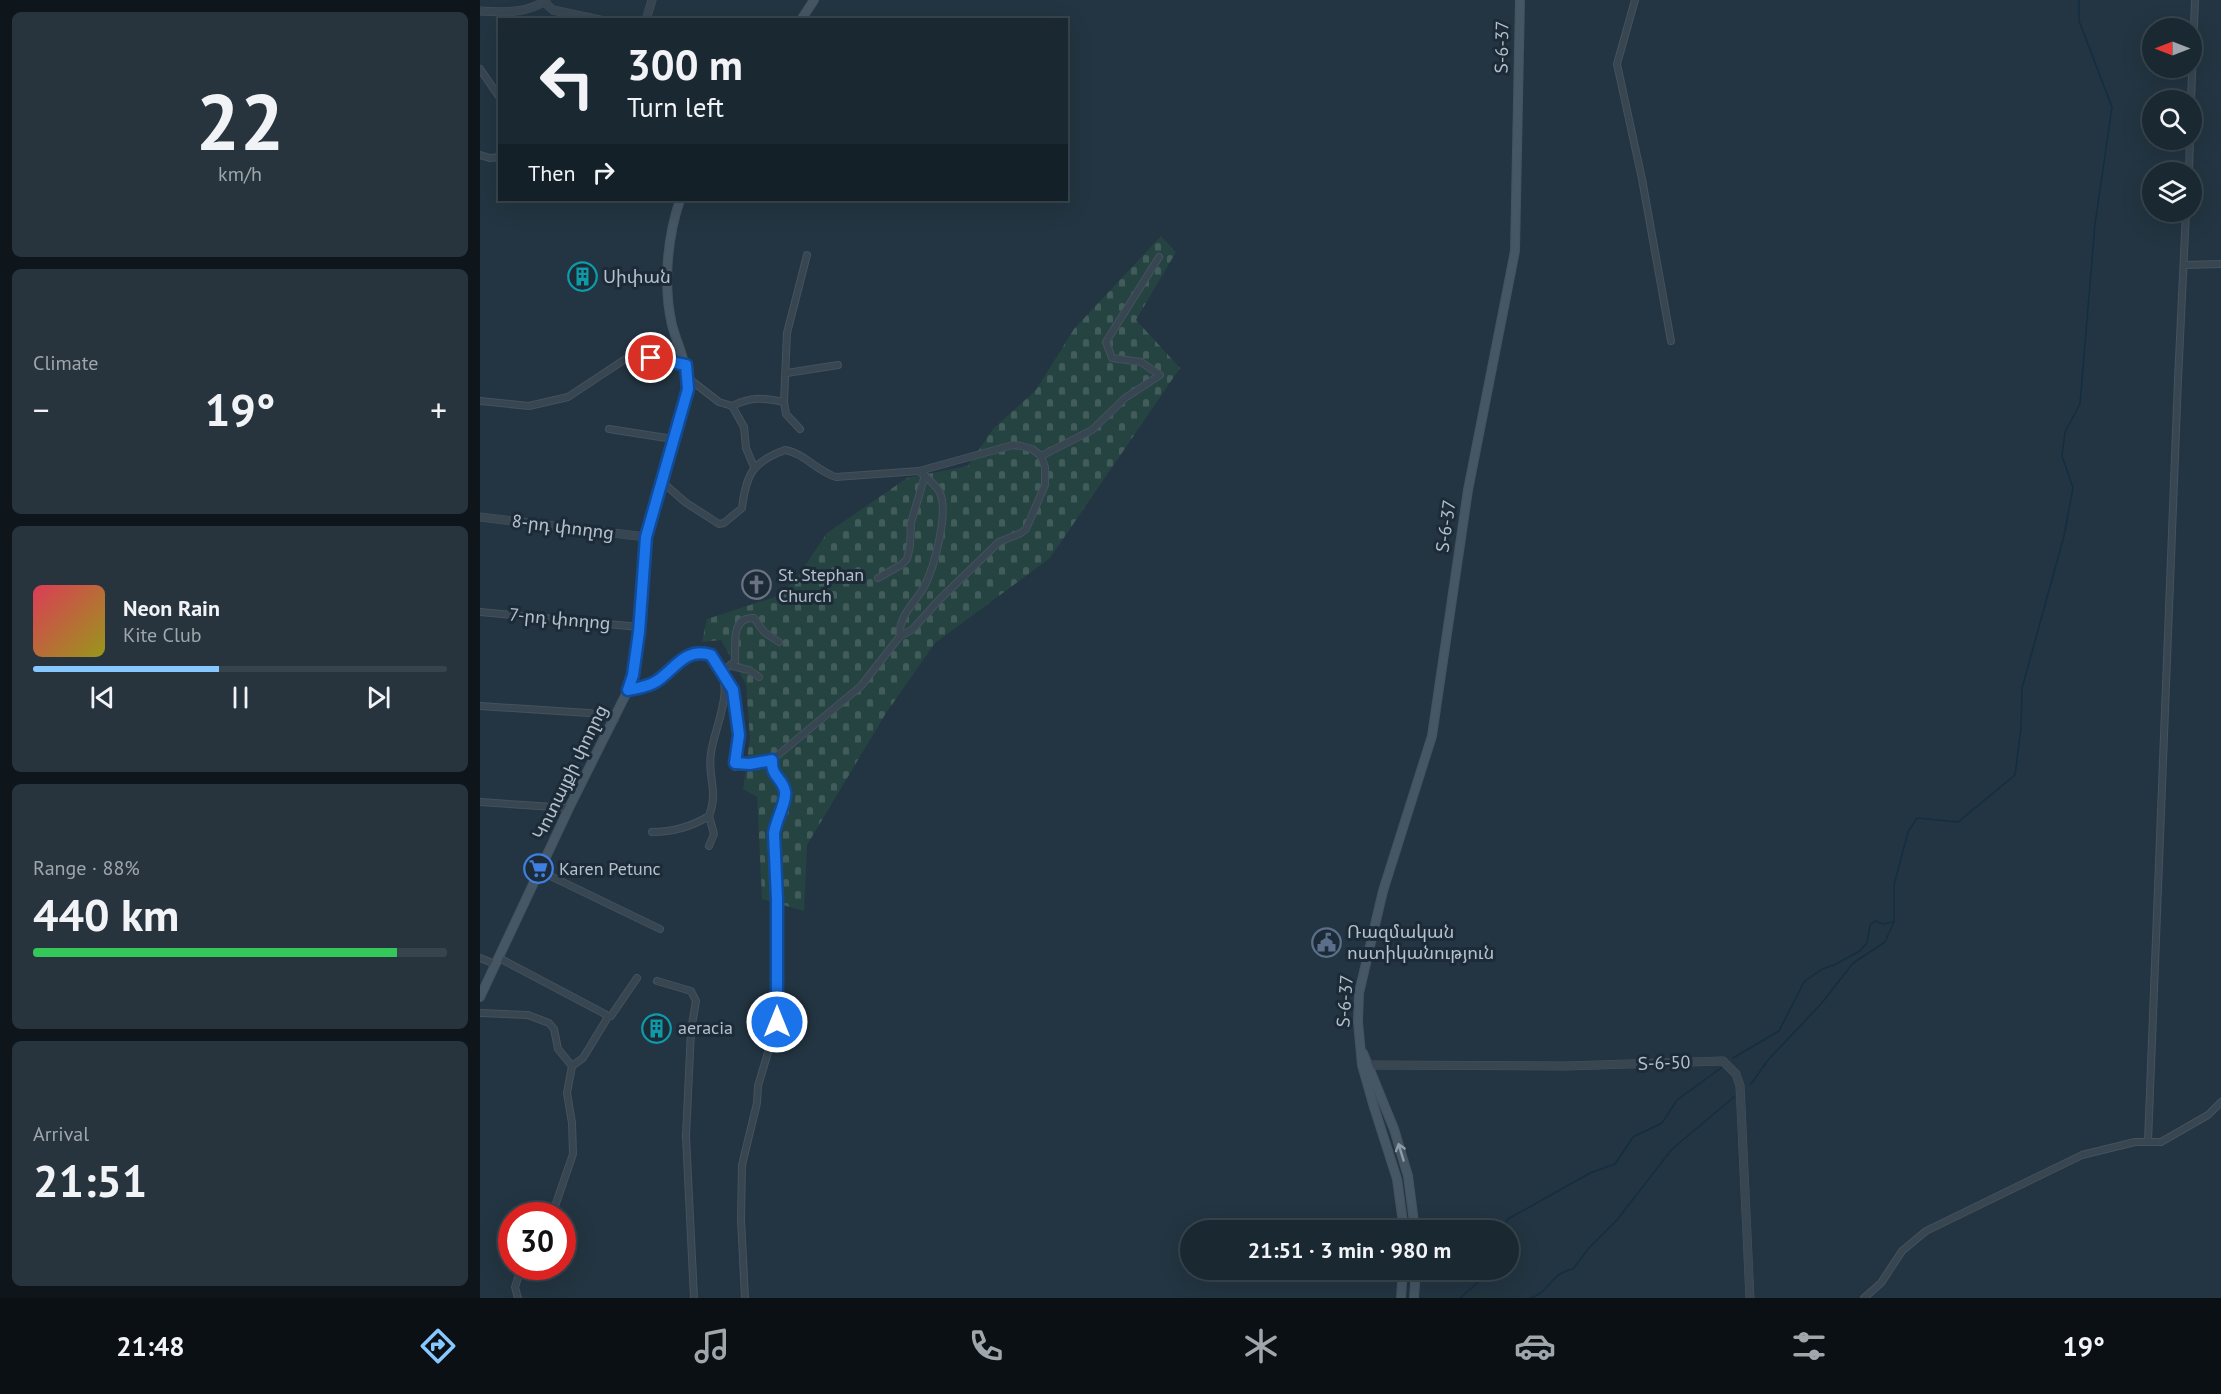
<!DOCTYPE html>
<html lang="en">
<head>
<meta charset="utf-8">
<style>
	body { margin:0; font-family:"PT Sans","Noto Sans Armenian",sans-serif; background:#27343e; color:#f1f3f6; height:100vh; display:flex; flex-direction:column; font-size:22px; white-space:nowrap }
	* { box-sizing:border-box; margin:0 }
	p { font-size:20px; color:#9fa6ac }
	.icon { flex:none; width:33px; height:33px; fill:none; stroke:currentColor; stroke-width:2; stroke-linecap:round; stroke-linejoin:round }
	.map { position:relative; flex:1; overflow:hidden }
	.panel { display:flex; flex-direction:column; gap:12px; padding:12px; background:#0e161c; width:480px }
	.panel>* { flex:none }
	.top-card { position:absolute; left:18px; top:18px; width:570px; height:183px; border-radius:0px; box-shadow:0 6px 24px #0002,0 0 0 2px #38444d; background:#1a2832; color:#f1f3f6; overflow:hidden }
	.needle { width:39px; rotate:270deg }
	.buttons { position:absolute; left:1662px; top:18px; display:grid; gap:12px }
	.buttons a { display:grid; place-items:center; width:60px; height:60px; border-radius:50%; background:#1a2832; box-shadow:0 6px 24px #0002,0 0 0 2px #38444d; font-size:30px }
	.speed { position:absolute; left:18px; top:1202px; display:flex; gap:12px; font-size:30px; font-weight:700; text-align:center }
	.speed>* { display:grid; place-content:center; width:78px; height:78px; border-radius:50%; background:#1a2832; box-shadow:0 6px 24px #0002,0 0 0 2px #38444d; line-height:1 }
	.speed .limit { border:9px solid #d22; background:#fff; color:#111 }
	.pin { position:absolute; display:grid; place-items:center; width:51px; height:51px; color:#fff; margin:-26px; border:3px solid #fff; border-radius:50%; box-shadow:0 2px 6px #0007 }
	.me { position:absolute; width:66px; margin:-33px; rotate:0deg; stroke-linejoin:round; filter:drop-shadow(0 0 4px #0008) }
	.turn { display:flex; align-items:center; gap:21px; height:126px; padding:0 30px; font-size:27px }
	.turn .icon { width:78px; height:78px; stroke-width:2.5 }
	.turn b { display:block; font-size:42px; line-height:51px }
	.then { display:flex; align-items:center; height:57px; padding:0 30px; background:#0003; gap:12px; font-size:22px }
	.big { font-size:45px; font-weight:700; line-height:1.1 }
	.panel .card { flex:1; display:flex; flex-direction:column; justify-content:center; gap:9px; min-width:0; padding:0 21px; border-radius:9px; background:#27343e }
	.panel .dial { align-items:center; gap:0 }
	.dial b { font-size:78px; line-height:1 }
	.song { display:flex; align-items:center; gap:18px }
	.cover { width:72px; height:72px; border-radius:9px; background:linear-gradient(135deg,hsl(350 70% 55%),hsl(60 70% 35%)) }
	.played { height:6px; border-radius:3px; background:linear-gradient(90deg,#86c8ff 45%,#38444d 45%) }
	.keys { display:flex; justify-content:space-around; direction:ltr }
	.heat { display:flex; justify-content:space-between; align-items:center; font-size:33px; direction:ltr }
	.charge { height:9px; border-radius:4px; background:linear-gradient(90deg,#34c759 88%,#38444d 0) }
	.trip { position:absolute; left:700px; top:1220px; width:339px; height:60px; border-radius:30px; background:#1a2832; box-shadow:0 6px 24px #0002,0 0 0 2px #38444d; font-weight:700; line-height:60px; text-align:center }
	.tabs { display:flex; height:96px; justify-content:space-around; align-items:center; background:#0a1014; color:#9fa6ac }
	.tabs .icon { width:42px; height:42px }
	.tabs .on { color:#86c8ff }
	.tabs b { font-size:27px; color:#f1f3f6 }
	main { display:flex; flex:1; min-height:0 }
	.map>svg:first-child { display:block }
</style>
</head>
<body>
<main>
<section class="panel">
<div class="card dial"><b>22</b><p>km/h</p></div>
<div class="card"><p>Climate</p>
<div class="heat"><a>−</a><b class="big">19°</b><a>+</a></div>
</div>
<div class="card">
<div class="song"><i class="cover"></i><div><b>Neon Rain</b><p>Kite Club</p></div></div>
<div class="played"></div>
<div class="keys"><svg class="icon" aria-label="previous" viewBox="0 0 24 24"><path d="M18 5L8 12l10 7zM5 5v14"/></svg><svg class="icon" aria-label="pause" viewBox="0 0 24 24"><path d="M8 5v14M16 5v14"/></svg><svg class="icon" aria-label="next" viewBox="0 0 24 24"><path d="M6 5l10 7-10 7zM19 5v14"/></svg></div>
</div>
<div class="card"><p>Range · 88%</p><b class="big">440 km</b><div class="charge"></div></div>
<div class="card"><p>Arrival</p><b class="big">21:51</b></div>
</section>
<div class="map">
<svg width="1741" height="1298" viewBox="0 0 1741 1298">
	<defs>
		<pattern id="cemetery-stones" width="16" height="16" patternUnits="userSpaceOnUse" patternTransform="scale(1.5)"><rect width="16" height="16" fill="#254341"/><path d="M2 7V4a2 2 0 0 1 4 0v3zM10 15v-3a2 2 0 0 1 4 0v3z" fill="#425c5b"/></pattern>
	</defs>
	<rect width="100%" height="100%" fill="#233542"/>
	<path fill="url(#cemetery-stones)" d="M681,236L696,252L656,320L700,368L570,558L455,643L406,713L327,845L324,911L282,899L277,797L263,789L270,738L266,684L241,640L222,642L227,619L298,596L316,579L347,533L427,478L488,466L513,429L556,390L594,329Z"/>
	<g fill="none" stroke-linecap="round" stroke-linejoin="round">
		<g stroke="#142e41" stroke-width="1.5">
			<path d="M1253,1058L1299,1031L1324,982L1342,969L1354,965L1380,951L1387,943L1390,925L1395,921L1403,924L1413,922"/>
			<path d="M1271,1084L1288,1060L1341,1004L1373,963L1405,942L1414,922V885L1428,832L1437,818L1478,822L1535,775L1541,728L1542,688L1584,536L1593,488L1582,456L1585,432L1600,404L1615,224L1632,107L1599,21V0"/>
			<path d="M1021,1230L1028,1219L1110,1173L1135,1164L1153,1137L1182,1123L1197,1100L1241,1068"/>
			<path d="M980,1298L1013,1269"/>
			<path d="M1051,1298C1072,1290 1069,1274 1093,1269L1108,1249L1137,1220L1192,1149L1254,1097"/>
		</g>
		<defs>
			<g id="minor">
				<path d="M1155,0L1137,64L1162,179L1191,341"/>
				<path d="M0,69L20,98"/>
				<path d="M1711,100L1715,0"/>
				<path d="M0,155L10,158L20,157"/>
				<path d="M1709,172L1710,140"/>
				<path d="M1704,265L1741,264"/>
				<path d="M307,373L358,365"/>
				<path d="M208,378L239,402L252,406L264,427L266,448L274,467"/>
				<path d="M0,401L49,406L88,397L153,354L206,365"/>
				<path d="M252,406C273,396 282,398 304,402"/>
				<path d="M129,429L193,439"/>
				<path d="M320,429L306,414L304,402L307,333L327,255"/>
				<path d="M561,456L612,430L645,398L680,375L661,362L632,358L626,342L679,257"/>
				<path d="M181,481L205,502L239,524L244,523L262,508C266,475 272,462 305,450C324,453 338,472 356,477L439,471L533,445L541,446L552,449L561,456L565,467V485L546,529L541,533L519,542L459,600L432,630L420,636L381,686L292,760"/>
				<path d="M398,578L421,565L427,559L430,546L431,523L445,475"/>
				<path d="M0,612L159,627"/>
				<path d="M420,636C418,616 435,603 444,587C454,568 470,510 459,491C454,483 446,477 439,471"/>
				<path d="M252,666L269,670L279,677"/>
				<path d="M148,690C157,688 167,687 175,682C190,674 202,652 220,652C227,652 231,656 235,661C257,688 235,724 231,753C227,777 239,791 229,816C211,827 193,832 172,832"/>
				<path d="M0,706L109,713L135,719"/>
				<path d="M255,763L270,764L292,760C291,777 302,777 305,791C308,804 295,820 294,834L297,899V1022L278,1086L277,1103L262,1165L261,1219L265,1298"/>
				<path d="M255,767L259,735L253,690L243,671L255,661C256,645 250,617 274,618L284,632L299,642"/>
				<path d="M0,802L89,808"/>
				<path d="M229,816L234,834L229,846"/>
				<path d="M60,871L180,929"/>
				<path d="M0,958L15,964"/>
				<path d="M19,958L125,1014L128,1017L103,1058L92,1066"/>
				<path d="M177,981L211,991L216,1001L211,1031L206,1136L214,1298"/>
				<path d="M0,1013L48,1015L69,1023L74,1029L78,1049L92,1066L87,1093L92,1123L93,1154L72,1215"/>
				<path d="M128,1017L131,1016L157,978"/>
				<path d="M1668,1142L1698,380L1706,212"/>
				<path d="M38,1298L35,1287L42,1266"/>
				<path d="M1384,1298L1401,1283L1422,1251L1446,1231L1602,1155L1655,1142H1681L1728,1115L1741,1102"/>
			</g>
			<g id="tertiary">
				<path d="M64,2L73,10L120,20"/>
				<path d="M0,11C22,12 48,14 66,0"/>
				<path d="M166,20L172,0"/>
				<path d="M0,517L166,537"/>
				<path d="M884,1065L1086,1066L1243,1061L1256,1074L1260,1086L1270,1298"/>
			</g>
			<g id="secondary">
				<path d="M321,20L334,0"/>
				<path d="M0,997L89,808L148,690L153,675L159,632L166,537L208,389C208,365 198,347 192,325C183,286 187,238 200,200"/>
				<path d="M883,1053L914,1129L928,1176L935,1230"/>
				<path d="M924,1230L917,1179L893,1104L882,1065L878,1022L879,993L903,891L952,736L988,490L1035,251L1040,0"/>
				<path d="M921,1298L923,1269"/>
				<path d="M934,1298L936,1269"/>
			</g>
		</defs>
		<use href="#minor" stroke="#44525e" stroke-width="8"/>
		<use href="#tertiary" stroke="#44525e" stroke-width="9"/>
		<use href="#secondary" stroke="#44525e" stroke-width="10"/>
		<use href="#minor" stroke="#374651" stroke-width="6"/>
		<use href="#tertiary" stroke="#374651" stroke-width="8"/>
		<use href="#secondary" stroke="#455665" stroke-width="8"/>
	</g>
	<defs><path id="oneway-shaft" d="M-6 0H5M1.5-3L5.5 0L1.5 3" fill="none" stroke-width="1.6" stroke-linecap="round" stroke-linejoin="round" transform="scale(1.5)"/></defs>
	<use stroke="#8d9ca8" href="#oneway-shaft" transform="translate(921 1152) rotate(-107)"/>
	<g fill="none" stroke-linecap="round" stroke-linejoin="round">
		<defs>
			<path id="route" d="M171,358L206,365L208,389L166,537L159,632L153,675L148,690C158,688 168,687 177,681C196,668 205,647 231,655L253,690L259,735L255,763L270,764L292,760C291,777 302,777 305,791C307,802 295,821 294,834L297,899V1022"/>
		</defs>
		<use href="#route" stroke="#114b97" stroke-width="15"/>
		<use href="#route" stroke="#1a73e8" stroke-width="10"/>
	</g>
	<defs>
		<symbol id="building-ring" viewBox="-11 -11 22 22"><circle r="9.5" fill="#1c2b37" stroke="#0f9aa8" stroke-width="1.5"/><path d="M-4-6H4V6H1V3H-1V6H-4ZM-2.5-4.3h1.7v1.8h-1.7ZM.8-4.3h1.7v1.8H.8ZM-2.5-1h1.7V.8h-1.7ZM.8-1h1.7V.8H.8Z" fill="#0f9aa8"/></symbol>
		<symbol id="church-ring" viewBox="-11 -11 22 22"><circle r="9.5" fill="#1c2b37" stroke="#6b7280" stroke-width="1.5"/><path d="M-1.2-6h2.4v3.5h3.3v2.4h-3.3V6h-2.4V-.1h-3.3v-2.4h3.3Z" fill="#6b7280"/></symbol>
		<symbol id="supermarket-ring" viewBox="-11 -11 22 22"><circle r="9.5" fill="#1c2b37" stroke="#3f7fe0" stroke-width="1.5"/><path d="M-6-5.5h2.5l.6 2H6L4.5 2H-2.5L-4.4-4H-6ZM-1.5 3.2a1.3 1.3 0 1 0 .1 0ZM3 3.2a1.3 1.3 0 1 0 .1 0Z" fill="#3f7fe0"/></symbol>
		<symbol id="civic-ring" viewBox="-11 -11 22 22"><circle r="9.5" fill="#1c2b37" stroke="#5c6f8a" stroke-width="1.5"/><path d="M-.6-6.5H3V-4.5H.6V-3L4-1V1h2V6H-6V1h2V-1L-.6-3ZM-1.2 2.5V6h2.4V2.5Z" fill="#5c6f8a"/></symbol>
	</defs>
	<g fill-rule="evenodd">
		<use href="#building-ring" x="86" y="260" width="33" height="33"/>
		<use href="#church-ring" x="260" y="568" width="33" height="33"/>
		<use href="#supermarket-ring" x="42" y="852" width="33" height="33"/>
		<use href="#civic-ring" x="830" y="926" width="33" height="33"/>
		<use href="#building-ring" x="160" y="1012" width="33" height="33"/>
	</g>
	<g text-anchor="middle" stroke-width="6" stroke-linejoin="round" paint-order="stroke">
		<g font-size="18" fill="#b4c1cc" stroke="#1c2b37">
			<text transform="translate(1022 47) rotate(-89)" y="6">Տ-6-37</text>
			<text transform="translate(966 526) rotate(-82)" y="6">Տ-6-37</text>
			<text transform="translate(83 527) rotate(7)" y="6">8-րդ փողոց</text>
			<text transform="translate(80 619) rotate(5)" y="6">7-րդ փողոց</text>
			<text transform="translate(90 772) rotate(-64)" y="6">Կոտայքի փողոց</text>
			<text transform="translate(865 1001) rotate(-86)" y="6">Տ-6-37</text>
			<text transform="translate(1184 1063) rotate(-2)" y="6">Տ-6-50</text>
		</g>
		<g font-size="18" fill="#b4c1cc" stroke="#1c2b37" text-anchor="start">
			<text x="123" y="283">Սիփան</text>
			<text x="298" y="581">St. Stephan<tspan x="298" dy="21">Church</tspan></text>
			<text x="79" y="875">Karen Petunc</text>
			<text x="867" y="938">Ռազմական<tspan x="867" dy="21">ոստիկանություն</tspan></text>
			<text x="198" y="1034">aeracia</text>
		</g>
	</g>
</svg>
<div class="buttons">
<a><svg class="needle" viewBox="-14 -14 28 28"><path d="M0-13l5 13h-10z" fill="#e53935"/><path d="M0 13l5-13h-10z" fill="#9fa6ac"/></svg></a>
<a><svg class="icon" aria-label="search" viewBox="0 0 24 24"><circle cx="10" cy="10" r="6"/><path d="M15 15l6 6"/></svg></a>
<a><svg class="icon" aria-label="layers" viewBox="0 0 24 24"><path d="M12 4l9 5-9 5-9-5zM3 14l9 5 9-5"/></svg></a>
</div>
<div class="speed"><div class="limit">30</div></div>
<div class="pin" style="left:171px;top:358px;background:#d93025"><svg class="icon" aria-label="arrive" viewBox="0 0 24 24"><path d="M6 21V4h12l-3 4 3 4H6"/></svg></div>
<svg class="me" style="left:297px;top:1022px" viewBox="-20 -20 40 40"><circle r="17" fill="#1a73e8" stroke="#fff" stroke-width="3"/><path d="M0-11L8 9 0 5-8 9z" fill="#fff"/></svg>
<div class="trip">21:51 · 3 min · 980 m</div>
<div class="top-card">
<div class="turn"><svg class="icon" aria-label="left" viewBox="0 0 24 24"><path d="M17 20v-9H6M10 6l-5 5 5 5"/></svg><div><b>300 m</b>Turn left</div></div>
<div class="then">Then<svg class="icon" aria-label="right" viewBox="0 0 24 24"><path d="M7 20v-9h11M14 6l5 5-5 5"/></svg></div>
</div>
</div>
</main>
<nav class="tabs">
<b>21:48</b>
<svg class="icon on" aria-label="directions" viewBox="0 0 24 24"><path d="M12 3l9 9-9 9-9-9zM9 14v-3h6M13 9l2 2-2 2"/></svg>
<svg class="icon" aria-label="music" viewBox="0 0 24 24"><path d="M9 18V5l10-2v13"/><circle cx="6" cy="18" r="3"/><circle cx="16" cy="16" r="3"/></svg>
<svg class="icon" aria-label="phone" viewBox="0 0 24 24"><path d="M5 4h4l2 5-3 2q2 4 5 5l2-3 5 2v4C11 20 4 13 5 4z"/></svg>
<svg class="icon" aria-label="climate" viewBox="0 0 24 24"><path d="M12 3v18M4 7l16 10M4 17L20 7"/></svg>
<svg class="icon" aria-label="car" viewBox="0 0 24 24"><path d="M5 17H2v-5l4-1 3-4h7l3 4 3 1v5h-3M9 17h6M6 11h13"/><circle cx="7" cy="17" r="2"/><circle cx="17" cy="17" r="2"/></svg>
<svg class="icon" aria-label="filters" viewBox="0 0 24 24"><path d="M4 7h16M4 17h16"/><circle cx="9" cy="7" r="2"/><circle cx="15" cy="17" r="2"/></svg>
<b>19°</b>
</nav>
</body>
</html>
